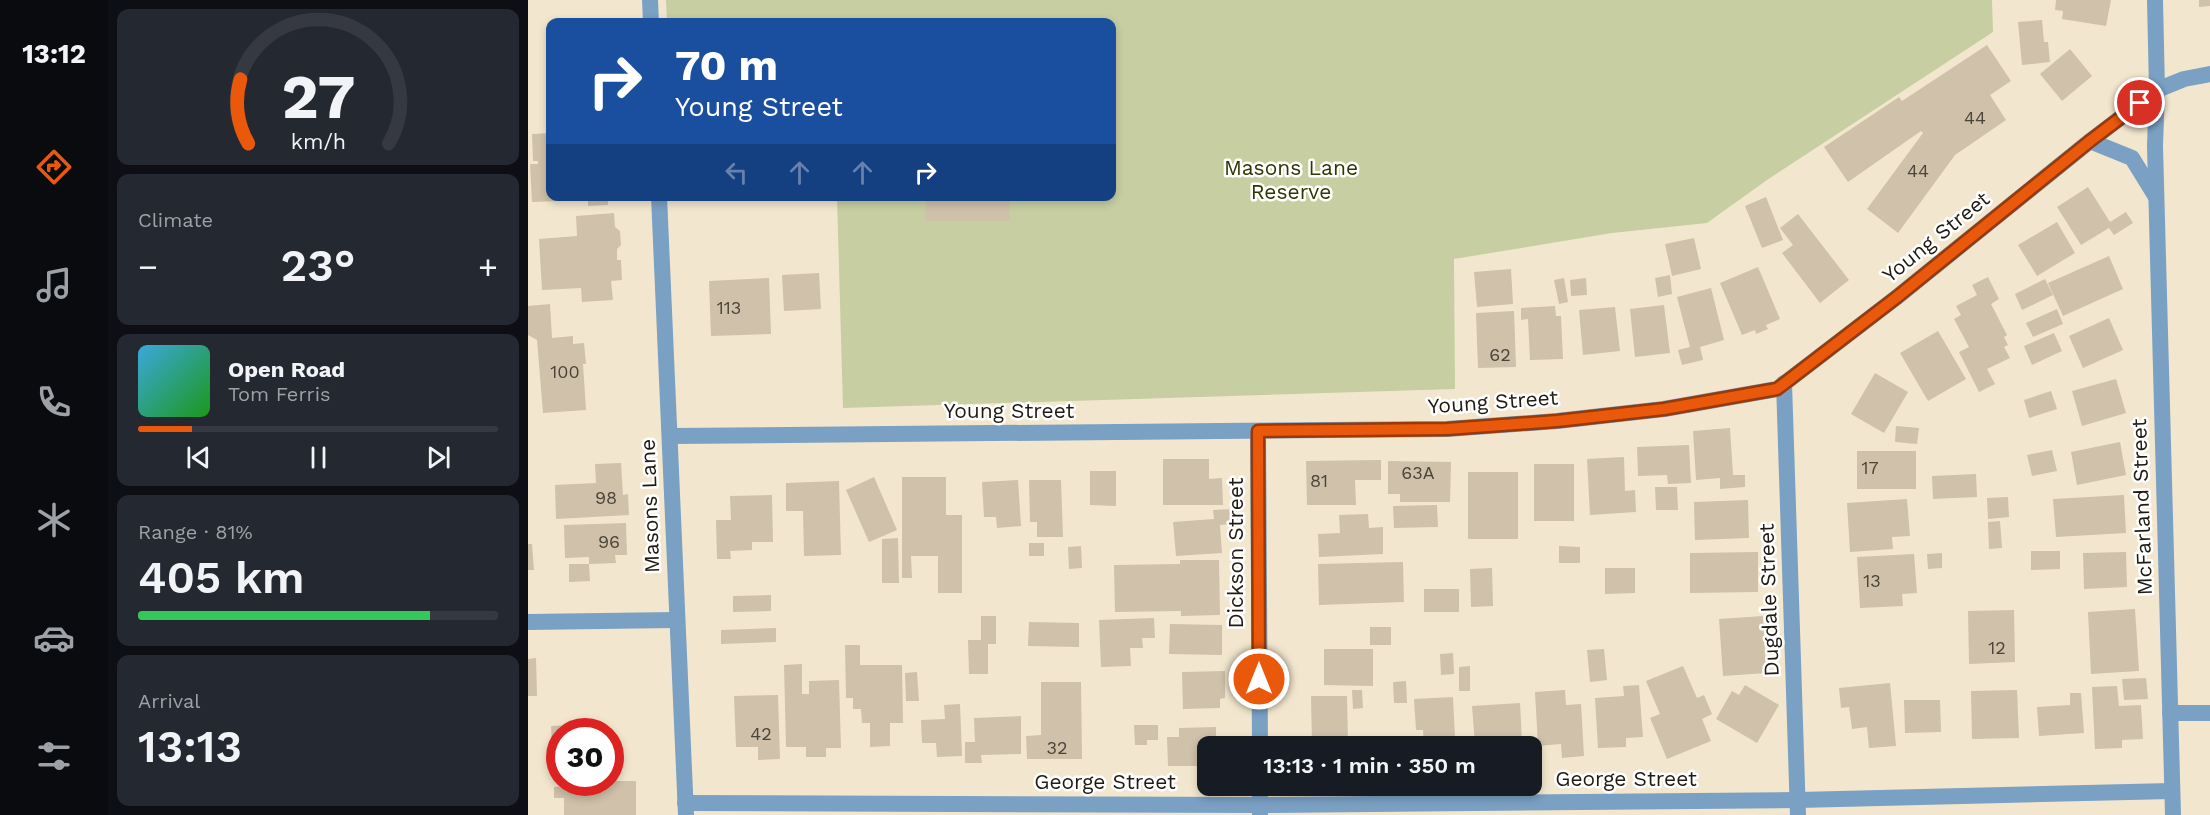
<!DOCTYPE html>
<html lang="en">
<head>
<meta charset="utf-8">
<style>
	body { margin:0; font-family:"Work Sans",sans-serif; background:#242831; color:#f1f3f6; height:100vh; display:flex; flex-direction:column; font-size:22px; white-space:nowrap }
	* { box-sizing:border-box; margin:0 }
	p { font-size:20px; color:#9ea1a6 }
	.icon { flex:none; width:33px; height:33px; fill:none; stroke:currentColor; stroke-width:2; stroke-linecap:round; stroke-linejoin:round }
	.map { position:relative; flex:1; overflow:hidden }
	.drawer { display:flex; flex-direction:column; gap:9px; padding:9px; background:#0d0f14; width:420px }
	.drawer>* { flex:none }
	.guide { position:absolute; left:18px; top:18px; width:570px; height:183px; border-radius:12px; box-shadow:0 3px 9px #0003; background:#1a4fa0; color:#fff; overflow:hidden }
	.speed { position:absolute; left:18px; top:718px; display:flex; gap:12px; font-size:30px; font-weight:700; text-align:center }
	.speed>* { display:grid; place-content:center; width:78px; height:78px; border-radius:50%; background:#171b24; box-shadow:0 3px 9px #0003; line-height:1 }
	.speed .limit { border:9px solid #d22; background:#fff; color:#111 }
	.pin { position:absolute; display:grid; place-items:center; width:51px; height:51px; color:#fff; margin:-26px; border:3px solid #fff; border-radius:50%; box-shadow:0 2px 6px #0007 }
	.me { position:absolute; width:66px; margin:-33px; rotate:0deg; stroke-linejoin:round; filter:drop-shadow(0 0 4px #0008) }
	.turn { display:flex; align-items:center; gap:21px; height:126px; padding:0 30px; font-size:27px }
	.turn .icon { width:78px; height:78px; stroke-width:2.5 }
	.turn b { display:block; font-size:42px; line-height:51px }
	.lanes { display:flex; align-items:center; height:57px; padding:0 30px; background:#0003; justify-content:center; gap:30px; direction:ltr }
	.lanes .off { opacity:.35 }
	.big { font-size:45px; font-weight:600; line-height:1.1 }
	.drawer .card { flex:1; display:flex; flex-direction:column; justify-content:center; gap:9px; min-width:0; padding:0 21px; border-radius:12px; background:#242831 }
	.drawer .dial { align-items:center; gap:0 }
	.dial svg { height:156px; overflow:visible; fill:none; stroke:#363941; stroke-width:7; stroke-linecap:round; text-anchor:middle }
	.dial text { fill:#f1f3f6; stroke:none }
	.song { display:flex; align-items:center; gap:18px }
	.cover { width:72px; height:72px; border-radius:9px; background:linear-gradient(135deg,hsl(200 70% 55%),hsl(120 70% 35%)) }
	.played { height:6px; border-radius:3px; background:linear-gradient(90deg,#ea580c 15%,#363941 15%) }
	.keys { display:flex; justify-content:space-around; direction:ltr }
	.heat { display:flex; justify-content:space-between; align-items:center; font-size:33px; direction:ltr }
	.charge { height:9px; border-radius:4px; background:linear-gradient(90deg,#34c759 81%,#363941 0) }
	.trip { position:absolute; left:669px; top:736px; width:345px; height:60px; border-radius:12px; background:#171b24; box-shadow:0 3px 9px #0003; font-weight:600; line-height:60px; text-align:center }
	main { display:flex; flex:1; min-height:0 }
	.tabs { display:flex; flex-direction:column; width:108px; justify-content:space-around; align-items:center; background:#090b0e; color:#9ea1a6 }
	.tabs .icon { width:42px; height:42px }
	.tabs .active { color:#ea580c }
	.tabs b { font-size:27px; color:#f1f3f6 }
	.map>svg:first-child { display:block }
</style>
</head>
<body>
<main>
<nav class="tabs">
<b>13:12</b>
<svg class="icon active" aria-label="directions" viewBox="0 0 24 24"><path d="M12 3l9 9-9 9-9-9zM9 14v-3h6M13 9l2 2-2 2"/></svg>
<svg class="icon" aria-label="music" viewBox="0 0 24 24"><path d="M9 18V5l10-2v13"/><circle cx="6" cy="18" r="3"/><circle cx="16" cy="16" r="3"/></svg>
<svg class="icon" aria-label="phone" viewBox="0 0 24 24"><path d="M5 4h4l2 5-3 2q2 4 5 5l2-3 5 2v4C11 20 4 13 5 4z"/></svg>
<svg class="icon" aria-label="climate" viewBox="0 0 24 24"><path d="M12 3v18M4 7l16 10M4 17L20 7"/></svg>
<svg class="icon" aria-label="car" viewBox="0 0 24 24"><path d="M5 17H2v-5l4-1 3-4h7l3 4 3 1v5h-3M9 17h6M6 11h13"/><circle cx="7" cy="17" r="2"/><circle cx="17" cy="17" r="2"/></svg>
<svg class="icon" aria-label="filters" viewBox="0 0 24 24"><path d="M4 7h16M4 17h16"/><circle cx="9" cy="7" r="2"/><circle cx="15" cy="17" r="2"/></svg>
</nav>
<section class="drawer">
<div class="card dial"><svg viewBox="0 0 100 80">
<path d="M14 69A42 42 0 1 1 86 69"/>
<path d="M14 69A42 42 0 0 1 10 36" stroke="#ea580c"/>
<text x="50" y="56" font-size="32" font-weight="700">27</text>
<text x="50" y="72" font-size="11">km/h</text>
</svg></div>
<div class="card"><p>Climate</p>
<div class="heat"><a>−</a><b class="big">23°</b><a>+</a></div>
</div>
<div class="card">
<div class="song"><i class="cover"></i><div><b>Open Road</b><p>Tom Ferris</p></div></div>
<div class="played"></div>
<div class="keys"><svg class="icon" aria-label="previous" viewBox="0 0 24 24"><path d="M18 5L8 12l10 7zM5 5v14"/></svg><svg class="icon" aria-label="pause" viewBox="0 0 24 24"><path d="M8 5v14M16 5v14"/></svg><svg class="icon" aria-label="next" viewBox="0 0 24 24"><path d="M6 5l10 7-10 7zM19 5v14"/></svg></div>
</div>
<div class="card"><p>Range · 81%</p><b class="big">405 km</b><div class="charge"></div></div>
<div class="card"><p>Arrival</p><b class="big">13:13</b></div>
</section>
<div class="map">
<svg width="1682" height="815" viewBox="0 0 1682 815">
	<rect width="100%" height="100%" fill="#f2e7ce"/>
	<path fill="#c7cea2" d="M138,0H1464L1465,32L1239,180L1179,223L1084,233L926,259L927,389L315,408L309,197L584,196V22H139Z"/>
	<g fill="#cfc1aa">
		<path d="M1528,0H1583L1578,26L1534,19L1535,11L1527,10Z"/>
		<path d="M1671,0H1682V6L1671,7Z"/>
		<path d="M1514,20L1516,42H1520L1522,62L1494,65L1490,22Z"/>
		<path d="M1459,45L1483,81L1462,95L1478,120L1427,155L1370,233L1339,209L1395,133L1393,131L1320,182L1296,147L1371,97L1374,101Z"/>
		<path d="M1542,49L1564,76L1534,101L1512,74Z"/>
		<path d="M22,133V196H80V205L60,206V200L4,202L2,164H10V161H5L4,134Z"/>
		<path d="M1560,187L1582,222L1598,212L1605,223L1586,235L1581,228L1553,245L1529,207Z"/>
		<path d="M398,196H482V221H397Z"/>
		<path d="M1238,197L1255,240L1234,248L1217,206Z"/>
		<path d="M86,213L87,227L92,231L93,245L89,249V260H93L94,280L83,281L85,300L54,302L53,288L14,290L11,239L49,236L48,216Z"/>
		<path d="M1270,214L1321,280L1292,303L1254,253L1265,245L1252,228Z"/>
		<path d="M1529,222L1547,253L1509,276L1490,245Z"/>
		<path d="M1166,238L1173,269L1144,276L1137,244Z"/>
		<path d="M1581,256L1595,289L1535,316L1520,283Z"/>
		<path d="M1230,267L1252,319L1238,325L1240,329L1228,334L1227,330L1214,335L1192,283Z"/>
		<path d="M983,269L985,304L949,307L946,272Z"/>
		<path d="M291,273L293,309L256,311L254,275Z"/>
		<path d="M1142,275L1144,294L1130,297L1127,278Z"/>
		<path d="M1460,277L1471,299L1463,304L1479,335L1476,337L1480,345L1476,347L1482,358L1459,369L1467,384L1451,392L1431,352L1441,347L1426,319L1433,315L1428,306L1449,295L1444,285Z"/>
		<path d="M241,278L243,334L183,336L181,281Z"/>
		<path d="M1036,278L1040,302L1031,304L1026,280Z"/>
		<path d="M1058,278L1059,295L1043,296L1042,280Z"/>
		<path d="M1517,279L1525,295L1494,310L1487,294Z"/>
		<path d="M1183,288L1196,340L1172,347L1175,360L1154,365L1150,350L1162,347L1149,297Z"/>
		<path d="M22,304L24,338L45,336V344L56,343L58,364H55L58,410L15,413L9,340L0,335V306Z"/>
		<path d="M1136,305L1142,353L1107,357L1102,309Z"/>
		<path d="M1027,306L1028,316H1033L1035,359L1002,360L1000,319L993,320V308Z"/>
		<path d="M1087,307L1092,351L1055,355L1051,310Z"/>
		<path d="M1529,309L1535,324L1505,337L1498,323Z"/>
		<path d="M986,311L988,367L950,368L948,313Z"/>
		<path d="M1581,318L1595,350L1555,368L1541,336Z"/>
		<path d="M1410,331L1438,379L1400,401L1372,353Z"/>
		<path d="M1526,333L1534,351L1504,365L1496,346Z"/>
		<path d="M1347,373L1380,392L1356,433L1323,414Z"/>
		<path d="M1588,379L1598,413L1554,426L1544,391Z"/>
		<path d="M1523,391L1529,409L1501,418L1496,400Z"/>
		<path d="M1368,426L1391,428L1389,444L1367,442Z"/>
		<path d="M1202,428L1205,475H1217V487L1192,489V478L1168,480L1165,431Z"/>
		<path d="M1592,442L1598,475L1549,485L1543,452Z"/>
		<path d="M1161,445L1163,483L1140,484L1139,475L1110,476L1109,447Z"/>
		<path d="M1524,450L1529,471L1504,476L1499,455Z"/>
		<rect x="1329" y="451" width="59" height="38"/>
		<path d="M1096,457L1097,491L1107,490L1108,512L1062,515L1059,459Z"/>
		<path d="M635,459H681V479L694,478L695,505H635Z"/>
		<path d="M853,460V480H827L828,505H779L778,461Z"/>
		<path d="M860,461L923,462L922,502H872V494H860Z"/>
		<path d="M93,463L95,495L100,494L101,515L28,519L27,485L68,483L67,464Z"/>
		<rect x="1006" y="464" width="40" height="57"/>
		<path d="M562,471H588V506L562,505Z"/>
		<rect x="940" y="472" width="50" height="67"/>
		<path d="M1448,474L1449,497L1405,499L1404,476Z"/>
		<path d="M346,477L369,530L341,542L318,490Z"/>
		<path d="M374,477H418V515H434V593H410V556H383L384,578H374Z"/>
		<path d="M490,480L493,526L469,528L468,517H456L454,482Z"/>
		<path d="M501,480H533L535,537H509V522H502Z"/>
		<path d="M311,481L313,555L276,556L275,511H258V483Z"/>
		<path d="M1127,487H1149L1150,510H1128Z"/>
		<path d="M244,495L245,542H224V550L202,551L203,559H189L188,520H203L202,496Z"/>
		<path d="M1596,495L1598,533L1528,537L1525,499Z"/>
		<path d="M1480,497L1481,517L1460,519L1459,498Z"/>
		<path d="M1379,499L1382,536L1364,537L1365,549L1322,552L1319,503Z"/>
		<path d="M1220,500L1221,538L1167,540L1166,502Z"/>
		<path d="M909,505L910,527L866,528L865,506Z"/>
		<path d="M705,509L706,524L692,525L694,553L648,556L645,522L686,519L685,510Z"/>
		<path d="M840,514L841,528L855,527V554L791,557L790,534L812,533L811,515Z"/>
		<path d="M1472,521L1474,548L1461,549L1460,522Z"/>
		<path d="M98,523L99,555H87L88,563L61,564V557L37,558L36,525Z"/>
		<path d="M370,538L371,583H354V539Z"/>
		<rect x="501" y="543" width="15" height="13"/>
		<path d="M0,544H4L6,570H0Z"/>
		<path d="M553,546L554,568L541,569L540,547Z"/>
		<path d="M1031,546L1052,547V563H1031Z"/>
		<path d="M1503,551H1532V569L1503,570Z"/>
		<path d="M1230,552V592L1162,593V553Z"/>
		<path d="M1598,552L1599,587L1556,589L1555,553Z"/>
		<path d="M1414,553V568L1400,569L1399,554Z"/>
		<path d="M1386,554L1389,593L1374,594L1375,606L1332,608L1329,557Z"/>
		<path d="M652,560H691L692,615L653,616V611L587,612L586,565L652,564Z"/>
		<path d="M875,562L876,602L791,605L790,564Z"/>
		<path d="M41,564H61L62,581L41,582Z"/>
		<path d="M964,568L965,606L943,607L942,569Z"/>
		<path d="M1077,568H1107V593L1077,594Z"/>
		<rect x="896" y="589" width="35" height="23"/>
		<path d="M243,595V611L205,612V596Z"/>
		<path d="M1607,609L1611,671L1563,674L1560,612Z"/>
		<path d="M1486,610L1487,662L1441,664L1440,611Z"/>
		<path d="M453,616H468V644H460V674H441L440,640H453Z"/>
		<path d="M1235,616L1238,673L1195,676L1191,619Z"/>
		<path d="M626,618L627,638H614L615,648H602L603,666L573,667L571,620Z"/>
		<path d="M501,622L551,623V647L500,646Z"/>
		<path d="M642,624L694,625V655L641,654Z"/>
		<rect x="842" y="627" width="21" height="18"/>
		<path d="M248,628V642L193,644V630Z"/>
		<path d="M317,645H332V665H374L375,723H362V746L342,747V723H334L333,709H325V698H318Z"/>
		<path d="M796,649H845V686L796,685Z"/>
		<path d="M1076,649L1079,680L1062,682L1059,650Z"/>
		<path d="M925,653L926,674L913,675L912,654Z"/>
		<path d="M8,658L9,696H0V659Z"/>
		<path d="M274,664V694H281V681L311,680L313,748H298V757H278V747H258L256,665Z"/>
		<path d="M942,666V691H931V667Z"/>
		<path d="M1155,666L1169,698L1176,695L1184,714L1174,719L1183,741L1139,759L1122,718L1132,714L1118,681Z"/>
		<path d="M697,671V698L692,699V708L655,709L654,672Z"/>
		<path d="M389,672L391,701H378L377,673Z"/>
		<path d="M1618,678L1620,699L1596,700L1594,679Z"/>
		<path d="M878,681L879,703H866L865,682Z"/>
		<path d="M513,682H553L554,759H499L498,736L513,735Z"/>
		<path d="M1362,683L1368,746L1341,748L1339,727L1324,729L1321,707L1313,708L1311,688Z"/>
		<path d="M1111,685L1115,737L1098,738V747L1070,748L1067,698L1096,696L1095,686Z"/>
		<path d="M1217,685L1251,705L1229,743L1188,719L1204,691L1211,695Z"/>
		<path d="M1589,686L1591,706L1613,705L1615,739L1594,740V748L1567,749L1564,687Z"/>
		<path d="M824,690H834L835,708L825,709Z"/>
		<path d="M1037,690L1038,705L1053,704L1056,756L1034,758L1033,744L1010,746L1007,692Z"/>
		<path d="M1489,690L1491,738L1444,739L1443,691Z"/>
		<path d="M1542,693H1553L1556,733L1511,736L1509,707L1542,705Z"/>
		<path d="M250,695L252,759L230,760V747H208L206,696Z"/>
		<path d="M783,696H819L820,744H784Z"/>
		<path d="M925,697L927,738L912,739V747H896L895,730H888L886,699Z"/>
		<path d="M1376,700H1412L1413,732L1377,733Z"/>
		<path d="M992,703L994,742L947,745L944,706Z"/>
		<path d="M432,704L434,756L409,757L408,743H394L393,720L417,719L416,705Z"/>
		<path d="M493,716V754L453,755L454,763H437V742H447L446,718Z"/>
		<path d="M65,724V732H32V762H25L23,726Z"/>
		<path d="M606,725H630V740H619V745H607Z"/>
		<path d="M688,727V739H696V747H680V766H640L639,737H651V728Z"/>
		<path d="M82,732H85L86,746H94V767H82Z"/>
		<path d="M82,781H108V815H36V798H26V787L35,786V783H82Z"/>
	</g>
	<g fill="none" stroke-linecap="round" stroke-linejoin="round">
		<g stroke="#7aa0c3" stroke-width="16">
			<path d="M122,0L123,22"/>
			<path d="M1627,0L1629,90L1627,146L1645,815"/>
			<path d="M1562,141L1604,158L1628,197"/>
			<path d="M131,196L158,815"/>
			<path d="M1256,383L1270,815"/>
			<path d="M730,431L732,747"/>
			<path d="M143,436L919,429L1029,421L1136,409L1249,389L1369,297L1562,141L1629,90L1656,79L1682,74"/>
			<path d="M0,622L148,620"/>
			<path d="M1642,713H1682"/>
			<path d="M732,786V815"/>
			<path d="M157,803L732,805L1270,800L1644,791"/>
		</g>
	</g>
	<g fill="none" stroke-linecap="round" stroke-linejoin="round">
		<defs>
			<path id="route" d="M731,679L730,431L919,429L1029,421L1136,409L1249,389L1369,297L1562,141L1612,103"/>
		</defs>
		<use href="#route" stroke="#983908" stroke-width="15"/>
		<use href="#route" stroke="#ea580c" stroke-width="10"/>
	</g>
	<g text-anchor="middle" stroke-width="5" stroke-linejoin="round" paint-order="stroke">
		<g font-size="18" fill="#4b4438">
			<text x="1447" y="124">44</text>
			<text x="1390" y="177">44</text>
			<text x="201" y="314">113</text>
			<text x="972" y="361">62</text>
			<text x="37" y="378">100</text>
			<text x="1342" y="474">17</text>
			<text x="890" y="479">63A</text>
			<text x="791" y="487">81</text>
			<text x="78" y="504">98</text>
			<text x="81" y="548">96</text>
			<text x="1344" y="587">13</text>
			<text x="1469" y="654">12</text>
			<text x="233" y="740">42</text>
			<text x="529" y="754">32</text>
		</g>
		<g font-size="21" fill="#313601" stroke="#fff">
			<text x="763" y="175">Masons Lane<tspan x="763" dy="24">Reserve</tspan></text>
		</g>
		<g font-size="21" fill="#1f1b12" stroke="#fff">
			<text transform="translate(1408 237) rotate(-39)" y="7">Young Street</text>
			<text transform="translate(965 402) rotate(-4)" y="7">Young Street</text>
			<text x="481" y="418">Young Street</text>
			<text transform="translate(122 506) rotate(-92)" y="7">Masons Lane</text>
			<text transform="translate(1614 507) rotate(-92)" y="7">McFarland Street</text>
			<text transform="translate(708 553) rotate(-90)" y="7">Dickson Street</text>
			<text transform="translate(1241 600) rotate(-92)" y="7">Dugdale Street</text>
			<text x="1098" y="786">George Street</text>
			<text x="577" y="789">George Street</text>
		</g>
	</g>
</svg>
<div class="speed"><div class="limit">30</div></div>
<div class="pin" style="left:1612px;top:103px;background:#d93025"><svg class="icon" aria-label="arrive" viewBox="0 0 24 24"><path d="M6 21V4h12l-3 4 3 4H6"/></svg></div>
<svg class="me" style="left:731px;top:679px" viewBox="-20 -20 40 40"><circle r="17" fill="#ea580c" stroke="#fff" stroke-width="3"/><path d="M0-11L8 9 0 5-8 9z" fill="#fff"/></svg>
<div class="trip">13:13 · 1 min · 350 m</div>
<div class="guide">
<div class="turn"><svg class="icon" aria-label="right" viewBox="0 0 24 24"><path d="M7 20v-9h11M14 6l5 5-5 5"/></svg><div><b>70 m</b>Young Street</div></div>
<div class="lanes"><svg class="icon off" aria-label="left" viewBox="0 0 24 24"><path d="M17 20v-9H6M10 6l-5 5 5 5"/></svg><svg class="icon off" aria-label="ahead" viewBox="0 0 24 24"><path d="M12 20V5M6 11l6-6 6 6"/></svg><svg class="icon off" aria-label="ahead" viewBox="0 0 24 24"><path d="M12 20V5M6 11l6-6 6 6"/></svg><svg class="icon" aria-label="right" viewBox="0 0 24 24"><path d="M7 20v-9h11M14 6l5 5-5 5"/></svg></div>
</div>
</div>
</main>
</body>
</html>
